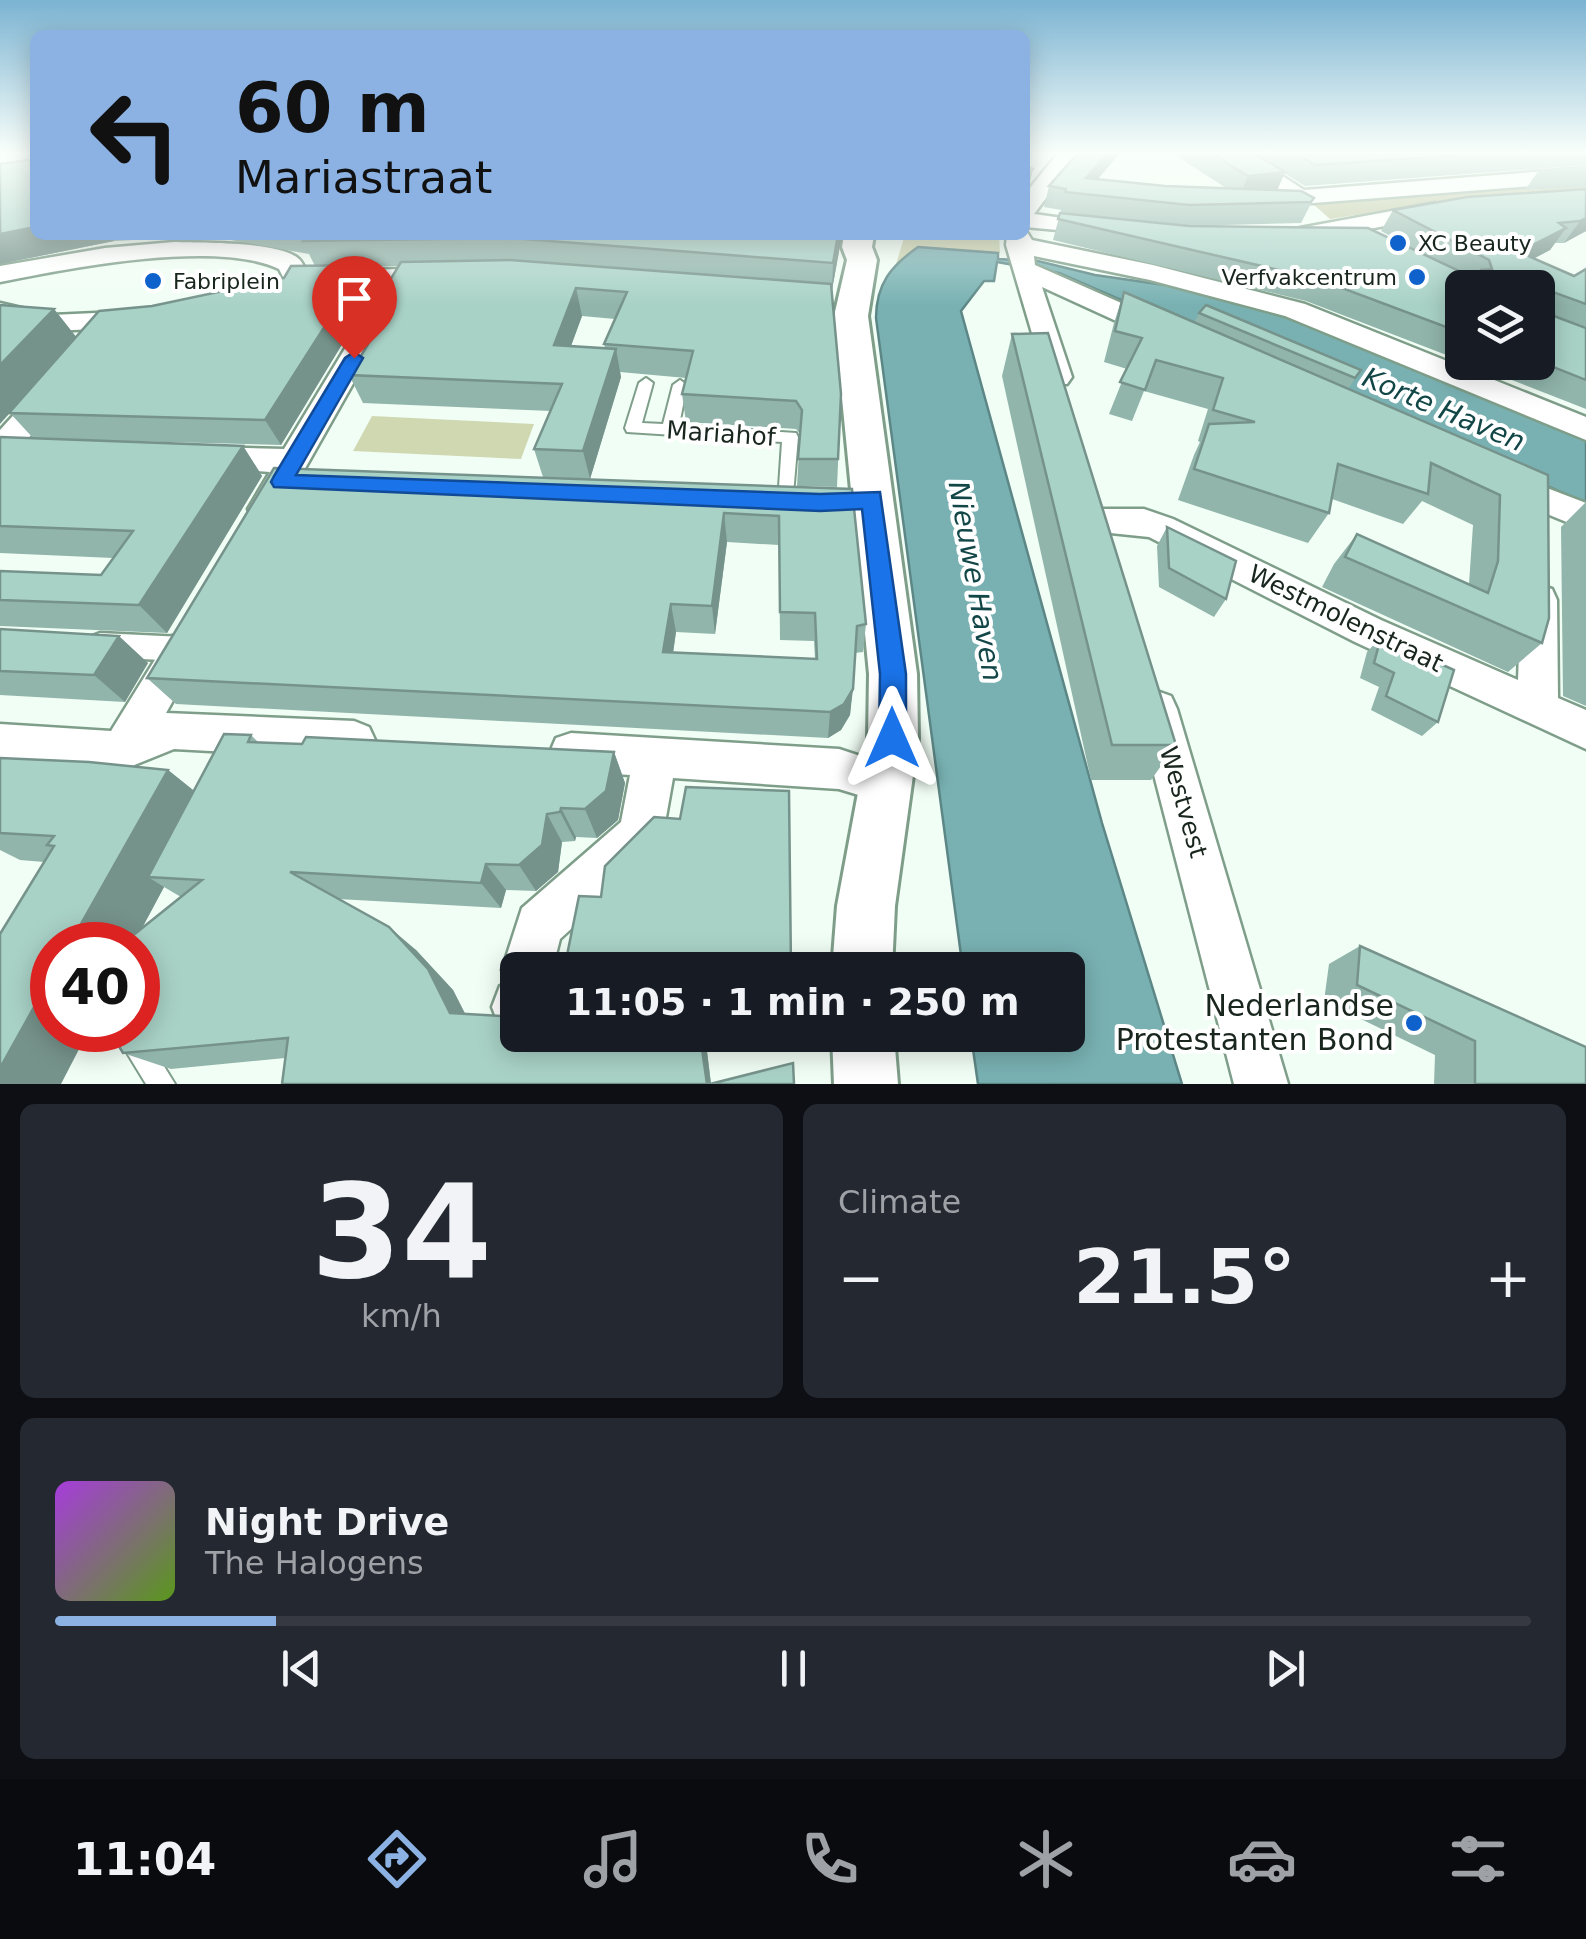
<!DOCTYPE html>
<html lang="en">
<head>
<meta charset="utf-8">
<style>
	body { margin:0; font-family:"DejaVu Sans",sans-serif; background:#242831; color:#f1f3f6; height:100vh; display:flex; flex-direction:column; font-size:38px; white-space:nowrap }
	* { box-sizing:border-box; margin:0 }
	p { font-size:32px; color:#9ea1a6 }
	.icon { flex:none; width:55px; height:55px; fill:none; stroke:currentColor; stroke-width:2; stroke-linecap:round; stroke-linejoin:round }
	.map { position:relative; height:1084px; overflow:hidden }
	.details { display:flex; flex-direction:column; gap:20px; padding:20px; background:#0d0f14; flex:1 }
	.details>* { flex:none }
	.top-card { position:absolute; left:30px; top:30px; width:1000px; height:210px; border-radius:15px; box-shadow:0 5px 25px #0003; background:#8bb2e3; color:#111; overflow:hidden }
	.buttons { position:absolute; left:1445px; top:270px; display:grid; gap:20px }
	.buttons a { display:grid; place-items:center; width:110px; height:110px; border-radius:15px; background:#171b24; box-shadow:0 5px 25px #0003; font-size:50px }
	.speed { position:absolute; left:30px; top:922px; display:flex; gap:20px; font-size:50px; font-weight:700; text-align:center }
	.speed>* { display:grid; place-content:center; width:130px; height:130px; border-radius:50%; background:#171b24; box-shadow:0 5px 25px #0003; line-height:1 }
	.speed .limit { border:15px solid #d22; background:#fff; color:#111 }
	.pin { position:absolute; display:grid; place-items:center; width:85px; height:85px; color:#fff; margin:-102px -42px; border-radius:50% 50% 50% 0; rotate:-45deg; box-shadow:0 0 10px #0007 }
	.pin .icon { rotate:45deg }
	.me { position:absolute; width:110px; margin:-55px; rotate:0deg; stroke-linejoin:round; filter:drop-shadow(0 0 8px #0008) }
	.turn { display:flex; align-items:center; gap:35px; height:210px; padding:0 40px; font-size:45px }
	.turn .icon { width:130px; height:130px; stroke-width:2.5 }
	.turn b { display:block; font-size:70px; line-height:85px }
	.big { font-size:75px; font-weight:700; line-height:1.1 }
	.details .tile { flex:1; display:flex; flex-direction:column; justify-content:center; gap:15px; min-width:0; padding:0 35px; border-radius:15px; background:#242831 }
	.details .dial { align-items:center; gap:0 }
	.dial b { font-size:130px; line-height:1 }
	.song { display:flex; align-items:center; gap:30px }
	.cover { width:120px; height:120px; border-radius:15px; background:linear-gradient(135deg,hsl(280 70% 55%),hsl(90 70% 35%)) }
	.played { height:10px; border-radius:5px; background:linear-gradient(90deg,#8bb2e3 15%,#363941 15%) }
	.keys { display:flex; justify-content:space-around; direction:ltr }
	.heat { display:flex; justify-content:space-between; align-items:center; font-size:55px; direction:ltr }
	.details .tiles { flex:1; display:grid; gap:20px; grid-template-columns:1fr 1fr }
	.tile:last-child { grid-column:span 2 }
	.trip { position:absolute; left:500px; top:952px; width:585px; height:100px; border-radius:15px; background:#171b24; box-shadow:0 5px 25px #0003; font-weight:700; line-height:100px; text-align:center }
	.tabs { display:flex; height:160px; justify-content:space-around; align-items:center; background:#090b0e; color:#9ea1a6 }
	.tabs .icon { width:70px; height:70px }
	.tabs .selected { color:#8bb2e3 }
	.tabs b { font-size:45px; color:#f1f3f6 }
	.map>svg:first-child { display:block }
</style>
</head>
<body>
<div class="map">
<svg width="1586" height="1084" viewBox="0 0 1586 1084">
	<rect width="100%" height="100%" fill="#f1fef5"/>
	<g fill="#d0d8b2">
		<path d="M905,235H999L1000,253C970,251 921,241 896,264Z"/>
		<path d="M372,416L534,424L521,459L353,451Z"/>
	</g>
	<path fill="#b8c096" d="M1555,184L1586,185V191L1433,203L1330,219L1313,204L1444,189Z"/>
	<path fill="#79b1b2" stroke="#5c8786" stroke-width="2.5" d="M918,247L998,253V259L1038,261L1095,275L1179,287L1290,316L1586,437V503L1059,273L997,262L994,281H984L961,311L1102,823L1182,1084H978L971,1035H1068V970H963L876,318C876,284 891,266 918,247Z"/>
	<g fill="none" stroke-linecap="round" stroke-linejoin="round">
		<defs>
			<g id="service">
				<path d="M646,378L653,383L642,423L663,424L673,385L680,380L687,385L679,425L796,433L798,437L792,506H780L778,502L782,442L627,432L625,428L639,383Z"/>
				<path d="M138,1024L175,1084H146L113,1030H138Z"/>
			</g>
			<path id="pedestrian" d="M100,633L183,637L193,641L197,649L193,657L183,661L100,657L90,653L86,645L90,637Z"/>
			<g id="minor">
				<path d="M1058,153H1080L1034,214L1112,225L1115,230L1112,235L1025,227V194Z"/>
				<path d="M1221,153H1247L1304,190L1586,168V182L1300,204Z"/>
				<path d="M1435,203L1447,210L1443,215L1300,242L1288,235L1300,228Z"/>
				<path d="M1025,229L1032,240L1153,265L1305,304L1586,417V440L1285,316L1150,280L1034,256L1035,265L1169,324L1173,330L1169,336H1149L1042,287L1072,377L1067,384H1047L1006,245L1007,235H1025Z"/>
				<path d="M174,242C201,243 279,241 299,259C304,264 307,274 310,280L269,305L256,297L283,277L279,269C216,239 69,268 0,282V266L105,248Z"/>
				<path d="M439,268L452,276L448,282L326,287L313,279L326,271Z"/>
				<path d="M385,296L398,304L277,518L265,522L253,518L248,509L270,472L195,466L190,458L195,450L206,447L284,449L372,304Z"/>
				<path d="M0,303L52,315L139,311L153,319L139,327L52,331L0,319Z"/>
				<path d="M51,383L62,386L66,393L62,400L11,458L0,461V430L40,386Z"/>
				<path d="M1508,473L1586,503V530L1496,493L1491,485L1496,477Z"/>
				<path d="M1103,509H1144L1173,519L1381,620L1518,680L1521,600L1526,589L1539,585L1552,589L1557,600L1558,698L1586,710V749L1355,642L1149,537L1091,531L1086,522L1091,513Z"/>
				<path d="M183,633L197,637L202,649L166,713L354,721L369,727L375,740L369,753L354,759L174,749L122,770L0,762V724L111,731L169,637Z"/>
				<path d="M1157,691L1171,696L1177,709L1288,1084H1234L1137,709L1143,696Z"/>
				<path d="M571,733L839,749L900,769L907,783L900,797L885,803L839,789L673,778L663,834L657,850L560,939L552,970H518L517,1032L499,1025L492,1007L500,986L508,983L502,970L522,908L621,822L630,775L571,771L556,766L550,752L556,738Z"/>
			</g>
			<g id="tertiary">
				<path d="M844,235H874L872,247L877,260L868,316L917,674L918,739L895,906L892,970H832L837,906L868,739L869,674L834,316L847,260L842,247Z"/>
				<path d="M832,1035H894L898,1084H834Z"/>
			</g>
		</defs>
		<use href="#service" stroke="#7f9e8a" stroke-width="4"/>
		<use href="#pedestrian" stroke="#7f9e8a" stroke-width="5"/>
		<use href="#minor" stroke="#7f9e8a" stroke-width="5"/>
		<use href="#tertiary" stroke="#7f9e8a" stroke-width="6"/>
		<use href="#service" fill="#fff" fill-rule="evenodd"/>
		<use href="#pedestrian" fill="#fff" fill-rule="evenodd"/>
		<use href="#minor" fill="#fff" fill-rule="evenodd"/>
		<use href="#tertiary" fill="#fff" fill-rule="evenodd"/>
	</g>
	<g fill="#91b5ab" fill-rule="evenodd">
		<path d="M1078,153H1120L1097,180L1165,186L1226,188L1172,153H1586V165L1305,186L1284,173L1277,190L1314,198L1301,223L1187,226L1421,253L1381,231L1393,210L1586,189V231L1564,243H1555L1550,250L1533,259L1574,276L1586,269V409L1466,362H1538V288H1462V361L1306,301L1053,240L1061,210L1044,207L1049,186Z"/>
		<path d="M0,164L35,235H842L832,290L841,394L837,487L797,486L800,434L796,429L686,422L682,394L686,378L620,372L621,377L590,479L543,477L534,449L551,411L363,403L349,375L365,348L358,333L398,266L366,267L375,290L281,445L44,439L243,446L262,476L167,633L0,626V571L101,575L113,558L0,553V437L33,438L10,413L54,309L76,337L152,306L284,278L315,266L309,254L208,236L114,241L0,264ZM582,316L615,319L604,344L605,348L571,346Z"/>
		<path d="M1586,166V187L1525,190L1539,170Z"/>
		<path d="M1124,292L1194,323L1199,313L1361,370L1348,389L1548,475L1542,643L1508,672L1322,587L1334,564L1357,534L1469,584L1473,525L1422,501L1403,524L1332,499L1329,513L1308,543L1178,500L1194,455L1200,442L1198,441L1208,409L1144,391L1132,421L1109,414L1127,369L1104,362L1114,323Z"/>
		<path d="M1012,334L1176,745L1151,780H1091L1002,376Z"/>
		<path d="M274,468L852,489L866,624L863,652L855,653L850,715L841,730L828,738L176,704L147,678ZM727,542L779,545L780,640L814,641L815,659L673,653L676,632L715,634Z"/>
		<path d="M1585,503H1586V706L1563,696L1561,527Z"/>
		<path d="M1167,527L1226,599L1214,617L1159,587L1157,546Z"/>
		<path d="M0,629L148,663L125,702L0,695Z"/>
		<path d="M1381,637L1438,722L1422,736L1371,710L1379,687L1360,678L1367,652Z"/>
		<path d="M251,735L258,742L302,744L614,752L625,783L618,820L597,838L576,837L575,841L562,842L558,872L536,891L506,890L501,908L338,899L416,950L453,990L465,1014L705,1035L711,1084H794H282L285,1058L171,1069L123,1053L138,1030L52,945L44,862L20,860L0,850V758L168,770L194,791ZM164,887L181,897L142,928Z"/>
		<path d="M1360,946L1586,1084H1434L1435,1055L1324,1001L1329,964Z"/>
	</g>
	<g fill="#76938b">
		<path d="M1108,153H1120L1085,194L1086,178Z"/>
		<path d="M1033,169L1030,182L1025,188V178Z"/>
		<path d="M1285,172L1276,193L1239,197L1248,176Z"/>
		<path d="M1586,218V231L1564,243L1580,221Z"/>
		<path d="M35,227V235H110L114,241L0,264V234Z"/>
		<path d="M1566,228L1550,250L1504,274L1519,252Z"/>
		<path d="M838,235H842L832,290L833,263Z"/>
		<path d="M364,265L375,290L281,445L265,420Z"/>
		<path d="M576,288L582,316L561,373L554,345Z"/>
		<path d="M54,309L77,338L0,424V365Z"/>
		<path d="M616,349L621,377L590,479L583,451Z"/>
		<path d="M243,446L262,476L167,633L139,605Z"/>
		<path d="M724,513L727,542L715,634L712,606Z"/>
		<path d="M671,604L676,632L669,680L663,652Z"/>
		<path d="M119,636L148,663L125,702L94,675Z"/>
		<path d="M853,689L850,715L841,730L828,738L830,712Z"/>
		<path d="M614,752L625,783L618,820L597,838L585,809Z"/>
		<path d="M168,770L208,802L148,877L164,887L133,945H69Z"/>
		<path d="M561,808L576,837L575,841L560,812Z"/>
		<path d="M547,814L562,842L558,872L536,891L519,865Z"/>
		<path d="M486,864L506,890L501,908L481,883Z"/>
		<path d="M389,927L416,950L453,990L474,1031L450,1013Z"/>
		<path d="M52,975V1030H89L61,1084H0V1068Z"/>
		<path d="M700,1035H705L711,1084H707Z"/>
	</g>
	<g fill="#a9d2c7" stroke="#76938b" stroke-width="2.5" fill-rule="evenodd">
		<path d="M1078,153H1108L1086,178L1165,186L1301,191L1314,198L1311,202L1189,205L1065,192L1066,189L1049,186Z"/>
		<path d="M1211,153H1254L1285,172L1248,176Z"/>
		<path d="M1295,153H1490L1315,165Z"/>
		<path d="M35,159V227L0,234V164Z"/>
		<path d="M1025,165L1033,169L1025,178Z"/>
		<path d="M1586,189V218L1580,221L1559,223L1566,228L1519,252L1574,276L1586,269V304L1553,292L1554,316L1586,328V380L1538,361V288H1462V333L1318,279L1058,219L1060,213L1189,226L1368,228L1478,280L1481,270L1492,269L1489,260L1393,210L1467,197Z"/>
		<path d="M307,235H838L833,263L511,238L303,241Z"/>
		<path d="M510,260L831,284L841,394L838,459H798L802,410L796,401L682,394L693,351L604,344L627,292L576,288L554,345L616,349L583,451L534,449L562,384L349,375L375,333H358L401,262Z"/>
		<path d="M364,265L265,420L9,413L99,311L152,306L284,278L291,266Z"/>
		<path d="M1124,292L1548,475L1549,618L1542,643L1345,557L1357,534L1488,593L1498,561L1500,495L1431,463L1428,494L1338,464L1329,513L1194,469L1209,424L1255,422L1213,410L1223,378L1156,360L1145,390L1120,382L1142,338L1115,331Z"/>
		<path d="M0,305L54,309L0,365Z"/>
		<path d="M1206,305L1361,370L1355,378L1199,313Z"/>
		<path d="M1048,333L1176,745H1112L1012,334Z"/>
		<path d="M0,437L243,446L139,605L0,600V571L101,575L133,531L0,526Z"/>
		<path d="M274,468L852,489L866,624L857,626L853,689L844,704L830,712L147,678ZM724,513L779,516L780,612L815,613L817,659L663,652L671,604L712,606Z"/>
		<path d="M1167,527L1236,561L1226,599L1169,568Z"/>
		<path d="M0,629L119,636L94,675L0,671Z"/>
		<path d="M1381,637L1454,670L1438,722L1386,696L1394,673L1374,663Z"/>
		<path d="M224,734L251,735L248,742L302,744L306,737L614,752L606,791L585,809L561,808L560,812L547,814L542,845L519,865L486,864L481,883L290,872L389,927L428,969L450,1013L518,1017V1035H700L707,1084H282L288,1038L123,1053L109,1030H138V945H121L202,880L148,877Z"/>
		<path d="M0,758L89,762L168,770L69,945H52V975L0,1068V934L54,846L47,845L54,836L0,833Z"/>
		<path d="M686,787L789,791L791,970H564L579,896L601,897L605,866L654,817L680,819Z"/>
		<path d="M1360,946L1586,1047V1084H1475V1041L1357,985Z"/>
		<path d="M793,1063L794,1084H710Z"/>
	</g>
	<linearGradient id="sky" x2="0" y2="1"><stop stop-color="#7bb3d2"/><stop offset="0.5" stop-color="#f9fffa"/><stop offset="1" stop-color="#f9fffa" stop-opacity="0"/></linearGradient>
	<rect width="1586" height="305" fill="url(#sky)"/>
	<path fill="#1a73e8" stroke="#114b97" stroke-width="2.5" d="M354,352L363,358L296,475L820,494L880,492L906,674V738L902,747L892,751L883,747L879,738L880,674L862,509L820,511L274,487L271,482L274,476L345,358Z"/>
	<g fill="#0f62cc" stroke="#fff" stroke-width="4">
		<circle cx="1398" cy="243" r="10"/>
		<circle cx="1417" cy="277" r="10"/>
		<circle cx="153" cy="281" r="10"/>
		<circle cx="1414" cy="1023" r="10"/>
	</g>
	<g text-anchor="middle" stroke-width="8" stroke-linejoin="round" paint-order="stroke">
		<g font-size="22" fill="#19261e" stroke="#fff" text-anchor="start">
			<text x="1418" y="251">XC Beauty</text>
			<text x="1397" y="285" text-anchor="end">Verfvakcentrum</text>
			<text x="173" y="289">Fabriplein</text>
		</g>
		<g font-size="25" fill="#19261e" stroke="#fff">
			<text transform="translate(721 433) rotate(4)" y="9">Mariahof</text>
			<text transform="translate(1346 618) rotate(26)" y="9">Westmolenstraat</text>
			<text transform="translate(1184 802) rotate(74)" y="9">Westvest</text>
		</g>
		<g font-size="28" font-style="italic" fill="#124647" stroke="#fff">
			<text transform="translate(1444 409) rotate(23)" y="10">Korte Haven</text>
			<text transform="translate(976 581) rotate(80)" y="10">Nieuwe Haven</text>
		</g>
		<g font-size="30" fill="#19261e" stroke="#fff" text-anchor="end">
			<text x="1394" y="1016">Nederlandse<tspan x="1394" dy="34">Protestanten Bond</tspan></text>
		</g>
	</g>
</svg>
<div class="buttons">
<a><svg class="icon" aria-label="layers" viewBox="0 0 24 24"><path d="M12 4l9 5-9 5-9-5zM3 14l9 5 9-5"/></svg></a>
</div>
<div class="speed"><div class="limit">40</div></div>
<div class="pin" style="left:354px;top:358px;background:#d93025"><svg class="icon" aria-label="arrive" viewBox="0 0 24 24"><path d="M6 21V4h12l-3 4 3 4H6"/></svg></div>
<svg class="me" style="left:892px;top:738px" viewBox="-20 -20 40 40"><path d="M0-17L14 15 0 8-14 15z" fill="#1a73e8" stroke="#fff" stroke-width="4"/></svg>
<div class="trip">11:05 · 1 min · 250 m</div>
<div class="top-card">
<div class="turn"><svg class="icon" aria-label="left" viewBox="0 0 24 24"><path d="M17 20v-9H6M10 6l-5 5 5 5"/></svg><div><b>60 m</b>Mariastraat</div></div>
</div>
</div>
<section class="details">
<div class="tiles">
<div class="tile dial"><b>34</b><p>km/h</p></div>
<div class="tile"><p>Climate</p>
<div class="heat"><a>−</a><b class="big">21.5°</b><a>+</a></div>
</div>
<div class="tile">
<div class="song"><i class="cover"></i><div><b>Night Drive</b><p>The Halogens</p></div></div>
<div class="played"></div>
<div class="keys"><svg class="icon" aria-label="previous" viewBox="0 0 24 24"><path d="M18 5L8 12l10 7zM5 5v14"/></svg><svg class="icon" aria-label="pause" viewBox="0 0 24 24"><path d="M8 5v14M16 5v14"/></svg><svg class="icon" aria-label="next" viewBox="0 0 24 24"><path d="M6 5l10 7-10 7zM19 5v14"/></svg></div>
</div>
</div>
</section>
<nav class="tabs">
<b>11:04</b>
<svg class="icon selected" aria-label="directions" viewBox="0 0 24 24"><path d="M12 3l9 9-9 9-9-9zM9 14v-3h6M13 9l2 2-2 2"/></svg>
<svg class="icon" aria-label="music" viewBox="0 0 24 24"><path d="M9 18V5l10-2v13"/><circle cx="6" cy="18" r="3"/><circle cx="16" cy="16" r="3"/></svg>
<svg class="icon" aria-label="phone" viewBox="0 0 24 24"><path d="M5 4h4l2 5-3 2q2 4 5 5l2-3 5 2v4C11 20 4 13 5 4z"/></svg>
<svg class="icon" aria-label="climate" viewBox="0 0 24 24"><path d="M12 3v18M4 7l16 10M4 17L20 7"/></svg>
<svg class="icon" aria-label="car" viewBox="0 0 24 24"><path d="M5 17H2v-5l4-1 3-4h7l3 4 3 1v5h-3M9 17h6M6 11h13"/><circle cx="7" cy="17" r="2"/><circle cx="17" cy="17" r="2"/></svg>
<svg class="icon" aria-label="filters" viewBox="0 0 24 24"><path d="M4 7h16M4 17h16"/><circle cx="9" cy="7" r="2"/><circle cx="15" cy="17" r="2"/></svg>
</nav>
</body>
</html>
